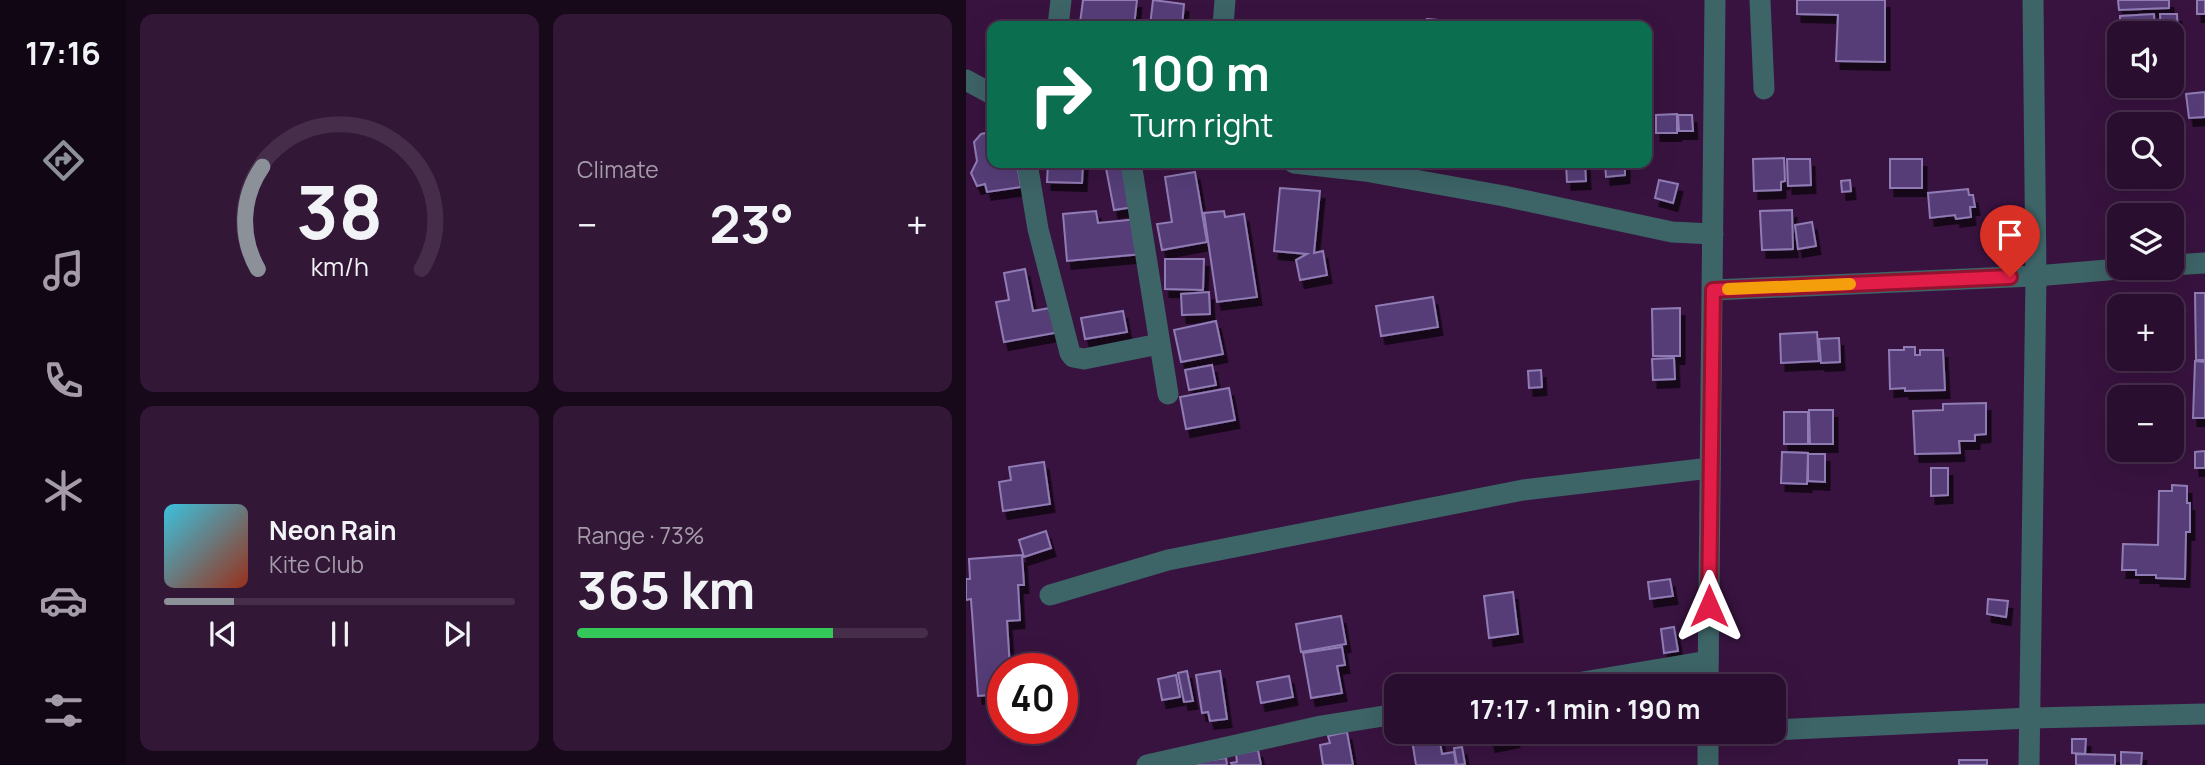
<!DOCTYPE html>
<html lang="en">
<head>
<meta charset="utf-8">
<style>
	body { margin:0; font-family:Manrope,sans-serif; background:#321737; color:#f1f3f6; height:100vh; display:flex; flex-direction:column; font-size:26px; white-space:nowrap }
	* { box-sizing:border-box; margin:0 }
	p { font-size:23px; color:#a59caa }
	.icon { flex:none; width:38px; height:38px; fill:none; stroke:currentColor; stroke-width:2; stroke-linecap:round; stroke-linejoin:round }
	.map { position:relative; flex:1; overflow:hidden }
	.drawer { display:flex; flex-direction:column; gap:14px; padding:14px; background:#17081a; width:840px }
	.drawer>* { flex:none }
	.hud { position:absolute; left:21px; top:21px; width:665px; height:147px; border-radius:14px; box-shadow:0 7px 28px #0002,0 0 0 2px #462e4b; background:#0b6e4f; color:#fff; overflow:hidden }
	.fabs { position:absolute; left:1141px; top:21px; display:grid; gap:14px }
	.fabs a { display:grid; place-items:center; width:77px; height:77px; border-radius:14px; background:#2a0e2f; box-shadow:0 7px 28px #0002,0 0 0 2px #462e4b; font-size:35px }
	.speed { position:absolute; left:21px; top:653px; display:flex; gap:14px; font-size:35px; font-weight:700; text-align:center }
	.speed>* { display:grid; place-content:center; width:91px; height:91px; border-radius:50%; background:#2a0e2f; box-shadow:0 7px 28px #0002,0 0 0 2px #462e4b; line-height:1 }
	.speed .limit { border:10px solid #d22; background:#fff; color:#111 }
	.pin { position:absolute; display:grid; place-items:center; width:60px; height:60px; color:#fff; margin:-72px -30px; border-radius:50% 50% 50% 0; rotate:-45deg; box-shadow:0 0 7px #0007 }
	.pin .icon { rotate:45deg }
	.me { position:absolute; width:77px; margin:-38px; rotate:0deg; stroke-linejoin:round; filter:drop-shadow(0 0 5px #0008) }
	.turn { display:flex; align-items:center; gap:24px; height:147px; padding:0 28px; font-size:32px }
	.turn .icon { width:91px; height:91px; stroke-width:2.5 }
	.turn b { display:block; font-size:49px; line-height:60px }
	.big { font-size:52px; font-weight:700; line-height:1.1 }
	.drawer .tile { flex:1; display:flex; flex-direction:column; justify-content:center; gap:10px; min-width:0; padding:0 24px; border-radius:14px; background:#321737 }
	.drawer .dial { align-items:center; gap:0 }
	.dial svg { height:182px; overflow:visible; fill:none; stroke:#462e4b; stroke-width:7; stroke-linecap:round; text-anchor:middle }
	.dial text { fill:#f1f3f6; stroke:none }
	.song { display:flex; align-items:center; gap:21px }
	.cover { width:84px; height:84px; border-radius:10px; background:linear-gradient(135deg,hsl(190 70% 55%),hsl(10 70% 35%)) }
	.played { height:7px; border-radius:4px; background:linear-gradient(90deg,#8c9099 20%,#462e4b 20%) }
	.keys { display:flex; justify-content:space-around; direction:ltr }
	.heat { display:flex; justify-content:space-between; align-items:center; font-size:38px; direction:ltr }
	.charge { height:10px; border-radius:5px; background:linear-gradient(90deg,#34c759 73%,#462e4b 0) }
	.drawer .tiles { flex:1; display:grid; gap:14px; grid-template-columns:repeat(2,1fr) }
	.trip { position:absolute; left:418px; top:674px; width:402px; height:70px; border-radius:14px; background:#2a0e2f; box-shadow:0 7px 28px #0002,0 0 0 2px #462e4b; font-weight:700; line-height:70px; text-align:center }
	main { display:flex; flex:1; min-height:0 }
	.tab-bar { display:flex; flex-direction:column; width:126px; justify-content:space-around; align-items:center; background:#110613; color:#a59caa }
	.tab-bar .icon { width:49px; height:49px }
	.tab-bar .selected { color:#8c9099 }
	.tab-bar b { font-size:32px; color:#f1f3f6 }
	.map>svg:first-child { display:block }
</style>
</head>
<body>
<main>
<nav class="tab-bar">
<b>17:16</b>
<svg class="icon selected" aria-label="directions" viewBox="0 0 24 24"><path d="M12 3l9 9-9 9-9-9zM9 14v-3h6M13 9l2 2-2 2"/></svg>
<svg class="icon" aria-label="music" viewBox="0 0 24 24"><path d="M9 18V5l10-2v13"/><circle cx="6" cy="18" r="3"/><circle cx="16" cy="16" r="3"/></svg>
<svg class="icon" aria-label="phone" viewBox="0 0 24 24"><path d="M5 4h4l2 5-3 2q2 4 5 5l2-3 5 2v4C11 20 4 13 5 4z"/></svg>
<svg class="icon" aria-label="climate" viewBox="0 0 24 24"><path d="M12 3v18M4 7l16 10M4 17L20 7"/></svg>
<svg class="icon" aria-label="car" viewBox="0 0 24 24"><path d="M5 17H2v-5l4-1 3-4h7l3 4 3 1v5h-3M9 17h6M6 11h13"/><circle cx="7" cy="17" r="2"/><circle cx="17" cy="17" r="2"/></svg>
<svg class="icon" aria-label="filters" viewBox="0 0 24 24"><path d="M4 7h16M4 17h16"/><circle cx="9" cy="7" r="2"/><circle cx="15" cy="17" r="2"/></svg>
</nav>
<section class="drawer">
<div class="tiles">
<div class="tile dial"><svg viewBox="0 0 100 80">
<path d="M14 69A42 42 0 1 1 86 69"/>
<path d="M14 69A42 42 0 0 1 16 24" stroke="#8c9099"/>
<text x="50" y="56" font-size="32" font-weight="700">38</text>
<text x="50" y="72" font-size="11">km/h</text>
</svg></div>
<div class="tile"><p>Climate</p>
<div class="heat"><a>−</a><b class="big">23°</b><a>+</a></div>
</div>
<div class="tile">
<div class="song"><i class="cover"></i><div><b>Neon Rain</b><p>Kite Club</p></div></div>
<div class="played"></div>
<div class="keys"><svg class="icon" aria-label="previous" viewBox="0 0 24 24"><path d="M18 5L8 12l10 7zM5 5v14"/></svg><svg class="icon" aria-label="pause" viewBox="0 0 24 24"><path d="M8 5v14M16 5v14"/></svg><svg class="icon" aria-label="next" viewBox="0 0 24 24"><path d="M6 5l10 7-10 7zM19 5v14"/></svg></div>
</div>
<div class="tile"><p>Range · 73%</p><b class="big">365 km</b><div class="charge"></div></div>
</div>
</section>
<div class="map">
<svg width="1239" height="765" viewBox="0 0 1239 765">
	<defs>
		<filter id="shadow"><feDropShadow dx="4.5" dy="8" stdDeviation="0" flood-color="#0009"/></filter>
	</defs>
	<rect width="100%" height="100%" fill="#38133f"/>
	<g fill="#563e78" stroke="#907bb4" stroke-width="2" filter="url(#shadow)">
		<path d="M117,0H171L168,26H138L114,23Z"/>
		<path d="M187,0L218,4L216,26H184Z"/>
		<path d="M831,0H919V62L870,61L872,15L831,14Z"/>
		<path d="M1152,0H1203V8L1153,10Z"/>
		<rect x="1231" y="0" width="8" height="14"/>
		<path d="M1188,14L1189,33H1153V37H1150L1149,27H1154V16Z"/>
		<path d="M1194,14H1211L1212,37H1206V33H1195Z"/>
		<path d="M461,19L530,25V26H461Z"/>
		<path d="M1239,92V117L1223,118L1220,94Z"/>
		<path d="M711,114V133H690V115Z"/>
		<path d="M712,115H726L727,131H713Z"/>
		<path d="M26,119V163H51L55,187L21,192L19,184L11,186L5,173L11,161L8,142L15,134L25,132L23,120Z"/>
		<path d="M818,158L819,181L815,182V190L788,191L787,159Z"/>
		<path d="M821,159H844L845,185L822,186Z"/>
		<rect x="924" y="159" width="32" height="29"/>
		<path d="M82,163H117L116,183L81,182Z"/>
		<path d="M139,163H159L168,207L148,210Z"/>
		<path d="M600,163H619L620,181L601,182Z"/>
		<path d="M639,163H659V175L640,177Z"/>
		<path d="M229,172L241,242L196,250L191,224L206,222L199,177Z"/>
		<path d="M693,180L712,184L707,203L689,198Z"/>
		<path d="M884,180L885,191L876,192L875,181Z"/>
		<path d="M314,188L354,191L348,253L357,251L361,275L334,280L330,260L341,254L308,251Z"/>
		<path d="M1002,189L1003,195H1007L1009,207H1004L1005,217L990,219L989,215L964,218L962,193Z"/>
		<path d="M826,210L827,249L796,250L794,211Z"/>
		<path d="M130,211L132,223L172,219L176,254L101,261L97,214Z"/>
		<path d="M258,211L259,217L278,214L291,297L251,302L238,213Z"/>
		<path d="M846,222L850,246L832,249L829,225Z"/>
		<path d="M199,259H238L237,290L199,289Z"/>
		<path d="M59,269L67,311L89,307L94,332L38,342L30,302L43,300L38,273Z"/>
		<path d="M243,292L244,314L216,315L215,294Z"/>
		<path d="M1229,293H1239V360H1230Z"/>
		<path d="M467,297L472,327L415,336L410,306Z"/>
		<path d="M714,308V356H687L686,309Z"/>
		<path d="M157,311L161,332L119,339L115,318Z"/>
		<path d="M250,321L257,354L215,362L208,330Z"/>
		<path d="M851,332L853,361L815,363L814,334Z"/>
		<path d="M873,338L874,362L855,363L853,339Z"/>
		<path d="M938,347H949V355H954V350H977L979,390L939,391V388L924,389L923,350H938Z"/>
		<path d="M708,358L709,379L687,380L686,359Z"/>
		<path d="M1229,361L1239,362V418H1227Z"/>
		<path d="M246,365L250,385L223,390L219,370Z"/>
		<path d="M575,370L576,387L563,388L562,371Z"/>
		<path d="M263,388L269,420L220,429L214,397Z"/>
		<path d="M1020,403V434L1009,435V441H993L994,453L949,454L947,411L977,410V404Z"/>
		<path d="M843,410H867V444H844Z"/>
		<rect x="818" y="412" width="24" height="32"/>
		<path d="M1239,451V468H1229V452Z"/>
		<path d="M816,452L842,453L841,484L815,483Z"/>
		<path d="M842,454H859V482L842,481Z"/>
		<path d="M78,462L84,504L37,511L33,482L45,480L43,467Z"/>
		<path d="M965,468H982V495L965,496Z"/>
		<path d="M1206,485L1221,486V503H1224V532H1220L1219,579L1190,578V575H1170V570H1156L1157,544L1192,545L1193,491H1206Z"/>
		<path d="M80,531L85,548L58,557L53,540Z"/>
		<path d="M56,555L58,585H52L54,620L41,621L44,668H37V694L12,696L5,599L0,600V579H4L3,559Z"/>
		<path d="M704,579L707,596L684,599L682,582Z"/>
		<path d="M547,592L552,634L523,638L518,596Z"/>
		<path d="M1022,599L1042,601L1040,617L1021,614Z"/>
		<path d="M375,616L380,644L335,652L330,624Z"/>
		<path d="M708,627L712,651L698,653L695,629Z"/>
		<path d="M376,647L379,665L371,666L376,693L345,698L337,653Z"/>
		<path d="M221,671L227,701L218,702L212,673Z"/>
		<path d="M254,671L261,719L244,721L242,712L236,713L230,675Z"/>
		<path d="M210,675L214,697L196,700L192,679Z"/>
		<path d="M323,676L327,697L295,703L291,682Z"/>
		<path d="M381,732L387,765H357L354,745L364,743L362,736Z"/>
		<path d="M522,732H548L549,739L525,744Z"/>
		<path d="M473,736L476,754L488,752L490,765H450L446,740Z"/>
		<path d="M1106,739H1120L1119,754L1106,753Z"/>
		<path d="M496,747L499,764L491,765L488,748Z"/>
		<path d="M292,750L295,765H266L265,763L271,762L270,754Z"/>
		<path d="M1155,752L1176,753L1175,765H1155Z"/>
		<path d="M1110,754L1149,755V765H1110Z"/>
		<path d="M260,758L261,765H230V762Z"/>
		<rect x="993" y="760" width="28" height="5"/>
	</g>
	<g fill="none" stroke-linecap="round" stroke-linejoin="round">
		<g stroke="#3d6467" stroke-width="21">
			<path d="M794,0L798,89"/>
			<path d="M92,26L95,0"/>
			<path d="M257,26L259,0"/>
			<path d="M0,80L26,94"/>
			<path d="M61,163L72,229L104,353L107,357L118,359L193,344"/>
			<path d="M165,163L202,394"/>
			<path d="M328,163L399,171L538,196L706,232L747,234"/>
			<path d="M1206,265L1239,263"/>
			<path d="M747,290L1070,276L1165,268"/>
			<path d="M84,595L202,560L557,490L744,468"/>
			<path d="M593,686L742,661"/>
			<path d="M742,686L749,0"/>
			<path d="M808,730L1063,718L1239,714"/>
			<path d="M742,733L766,732"/>
			<path d="M181,765L355,726L430,714"/>
			<path d="M742,765V732"/>
			<path d="M1063,765L1070,276L1067,0"/>
		</g>
	</g>
	<g fill="none" stroke-linecap="round" stroke-linejoin="round">
		<defs>
			<path id="route" d="M743,606L747,290L1044,277"/>
		</defs>
		<use href="#route" stroke="#92132f" stroke-width="18"/>
		<use href="#route" stroke="#e11d48" stroke-width="12"/>
		<path stroke="#f59e0b" stroke-width="12" d="M762,289L884,284"/>
	</g>
</svg>
<div class="fabs">
<a><svg class="icon" aria-label="sound" viewBox="0 0 24 24"><path d="M4 9h4l5-4v14l-5-4H4zM17 9q2 3 0 6"/></svg></a>
<a><svg class="icon" aria-label="search" viewBox="0 0 24 24"><circle cx="10" cy="10" r="6"/><path d="M15 15l6 6"/></svg></a>
<a><svg class="icon" aria-label="layers" viewBox="0 0 24 24"><path d="M12 4l9 5-9 5-9-5zM3 14l9 5 9-5"/></svg></a>
<a>+</a>
<a>−</a>
</div>
<div class="speed"><div class="limit">40</div></div>
<div class="pin" style="left:1044px;top:277px;background:#d93025"><svg class="icon" aria-label="arrive" viewBox="0 0 24 24"><path d="M6 21V4h12l-3 4 3 4H6"/></svg></div>
<svg class="me" style="left:743px;top:606px" viewBox="-20 -20 40 40"><path d="M0-17L14 15 0 8-14 15z" fill="#e11d48" stroke="#fff" stroke-width="4"/></svg>
<div class="trip">17:17 · 1 min · 190 m</div>
<div class="hud">
<div class="turn"><svg class="icon" aria-label="right" viewBox="0 0 24 24"><path d="M7 20v-9h11M14 6l5 5-5 5"/></svg><div><b>100 m</b>Turn right</div></div>
</div>
</div>
</main>
</body>
</html>
